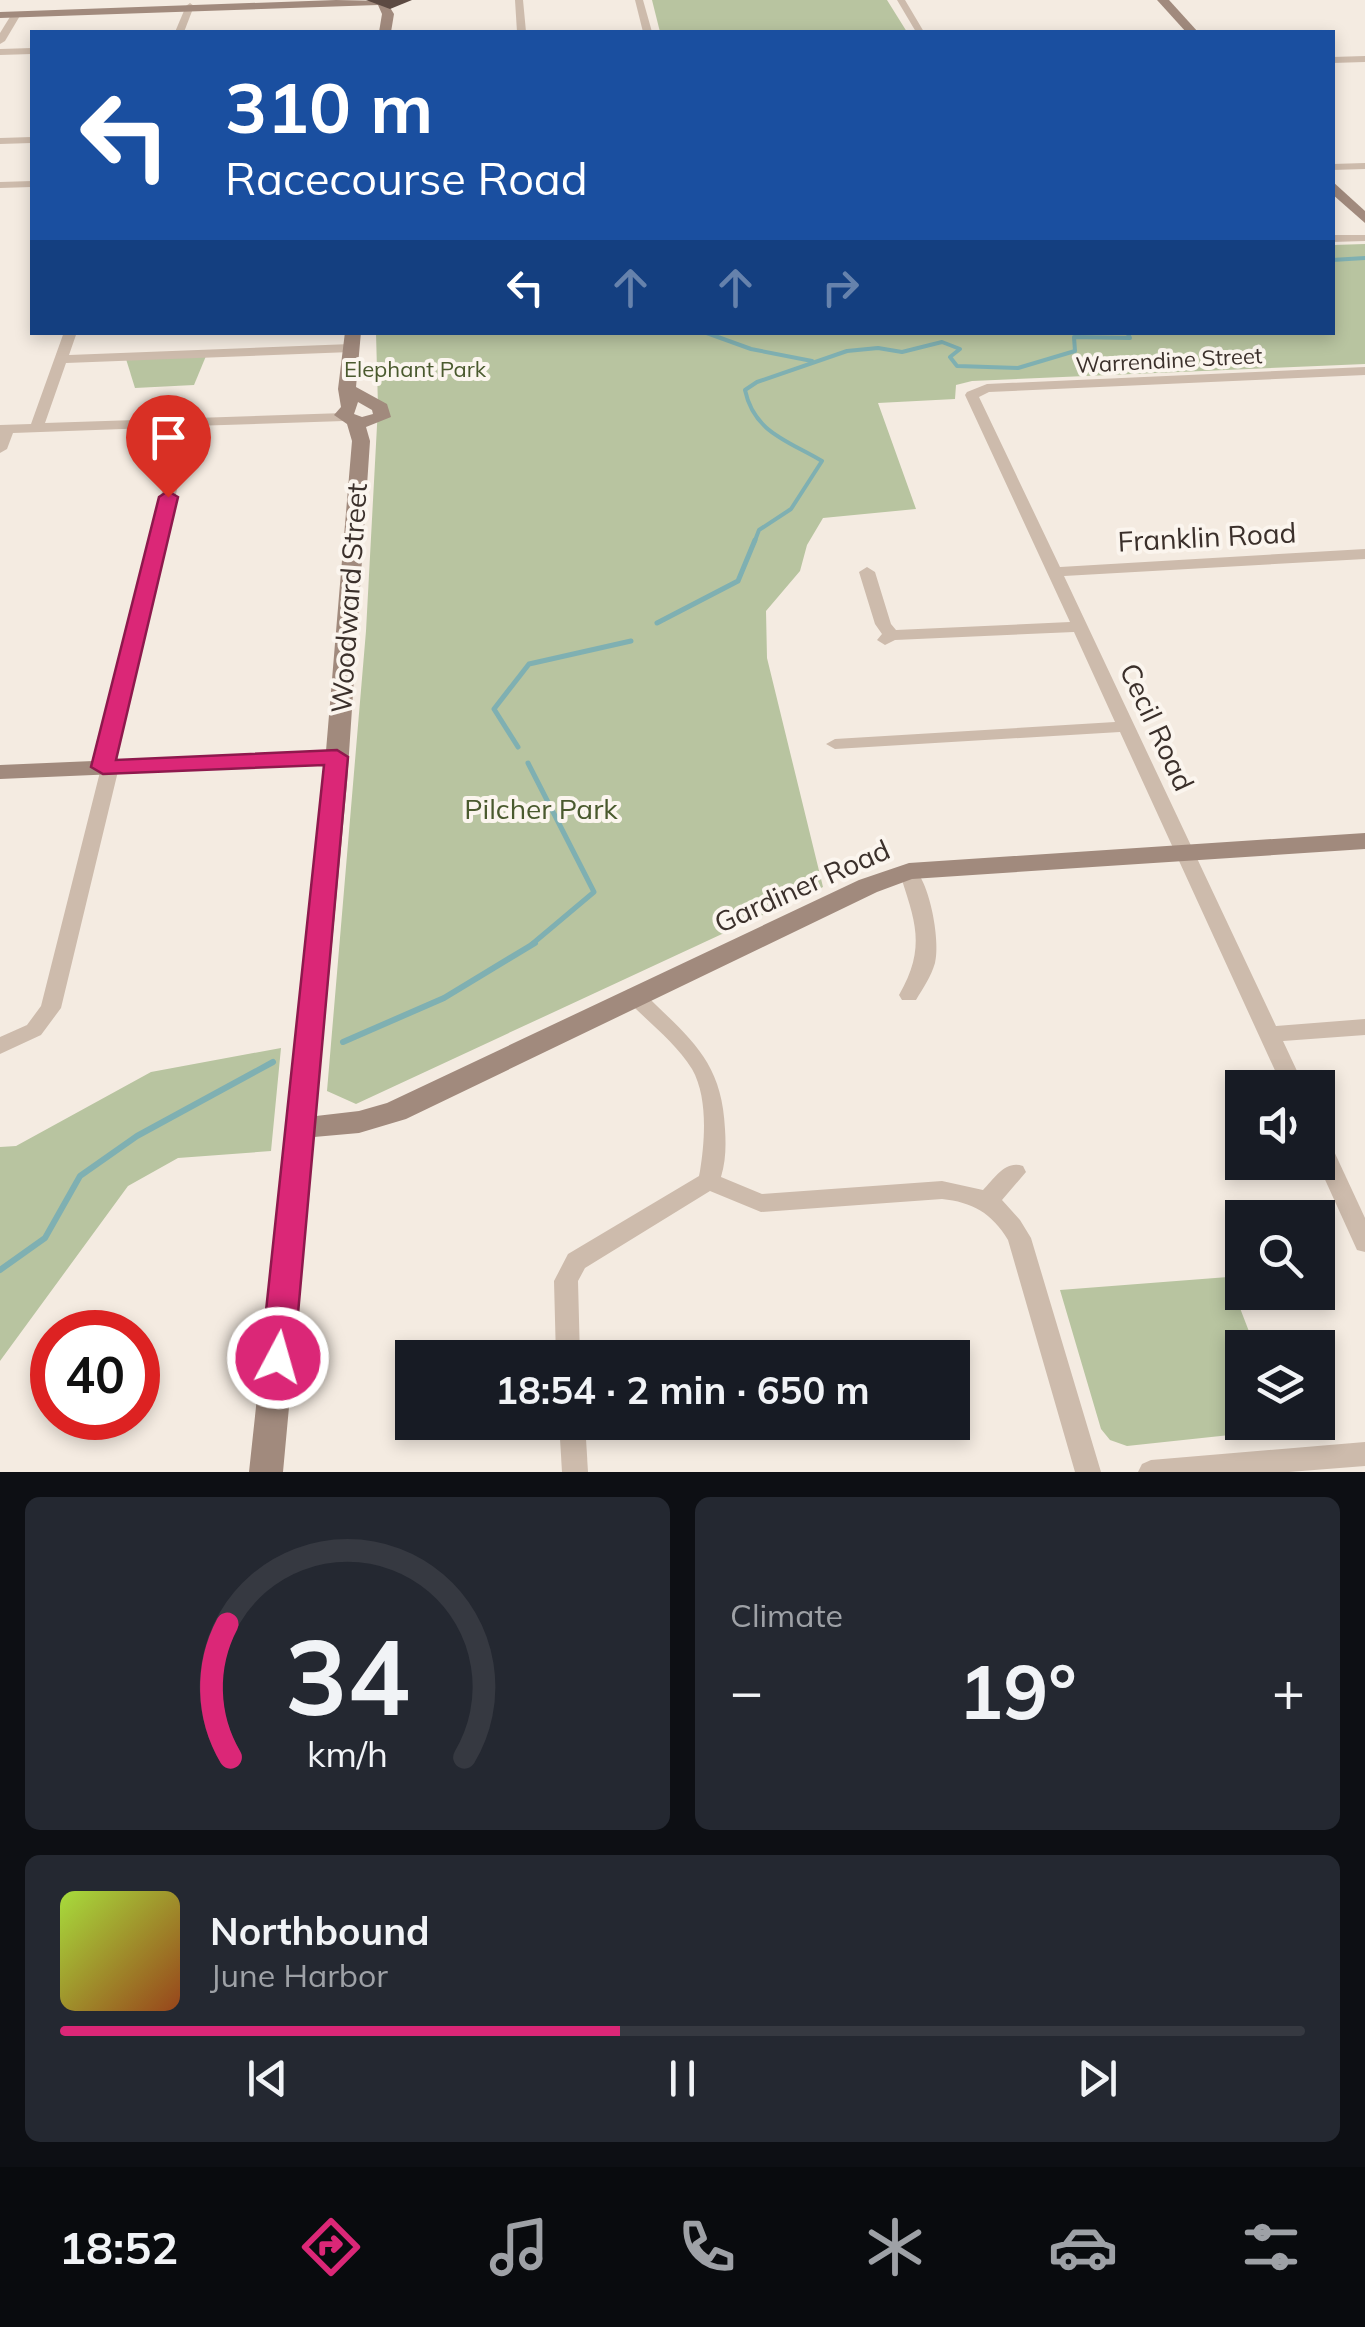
<!DOCTYPE html>
<html lang="en">
<head>
<meta charset="utf-8">
<style>
	body { margin:0; font-family:Mulish,sans-serif; background:#242831; color:#f1f3f6; height:100vh; display:flex; flex-direction:column; font-size:38px; white-space:nowrap }
	* { box-sizing:border-box; margin:0 }
	p { font-size:32px; color:#9ea1a6 }
	.icon { flex:none; width:55px; height:55px; fill:none; stroke:currentColor; stroke-width:2; stroke-linecap:round; stroke-linejoin:round }
	.map { position:relative; height:1472px; overflow:hidden }
	.panel { display:flex; flex-direction:column; gap:25px; padding:25px; background:#0d0f14; flex:1 }
	.panel>* { flex:none }
	.guide { position:absolute; left:30px; top:30px; width:1305px; height:305px; border-radius:0px; box-shadow:0 5px 15px #0003; background:#1a4fa0; color:#fff; overflow:hidden }
	.tools { position:absolute; left:1225px; top:1070px; display:grid; gap:20px }
	.tools a { display:grid; place-items:center; width:110px; height:110px; border-radius:0px; background:#171b24; box-shadow:0 5px 15px #0003; font-size:50px }
	.speed { position:absolute; left:30px; top:1310px; display:flex; gap:20px; font-size:50px; font-weight:700; text-align:center }
	.speed>* { display:grid; place-content:center; width:130px; height:130px; border-radius:50%; background:#171b24; box-shadow:0 5px 15px #0003; line-height:1 }
	.speed .limit { border:15px solid #d22; background:#fff; color:#111 }
	.pin { position:absolute; display:grid; place-items:center; width:85px; height:85px; color:#fff; margin:-102px -42px; border-radius:50% 50% 50% 0; rotate:-45deg; box-shadow:0 0 10px #0007 }
	.pin .icon { rotate:45deg }
	.me { position:absolute; width:110px; margin:-55px; rotate:6deg; stroke-linejoin:round; filter:drop-shadow(0 0 8px #0008) }
	.turn { display:flex; align-items:center; gap:35px; height:210px; padding:0 30px; font-size:45px }
	.turn .icon { width:130px; height:130px; stroke-width:2.5 }
	.turn b { display:block; font-size:70px; line-height:85px }
	.lanes { display:flex; align-items:center; height:95px; padding:0 30px; background:#0003; justify-content:center; gap:50px; direction:ltr }
	.lanes .off { opacity:.35 }
	.big { font-size:75px; font-weight:700; line-height:1.1 }
	.panel .widget { flex:1; display:flex; flex-direction:column; justify-content:center; gap:15px; min-width:0; padding:0 35px; border-radius:15px; background:#242831 }
	.panel .dial { align-items:center; gap:0 }
	.dial svg { height:260px; overflow:visible; fill:none; stroke:#363941; stroke-width:7; stroke-linecap:round; text-anchor:middle }
	.dial text { fill:#f1f3f6; stroke:none }
	.song { display:flex; align-items:center; gap:30px }
	.cover { width:120px; height:120px; border-radius:15px; background:linear-gradient(135deg,hsl(80 70% 55%),hsl(20 70% 35%)) }
	.played { height:10px; border-radius:5px; background:linear-gradient(90deg,#db2777 45%,#363941 45%) }
	.keys { display:flex; justify-content:space-around; direction:ltr }
	.heat { display:flex; justify-content:space-between; align-items:center; font-size:55px; direction:ltr }
	.panel .tiles { flex:1; display:grid; gap:25px; grid-template-columns:1fr 1fr }
	.widget:last-child { grid-column:span 2 }
	.trip { position:absolute; left:395px; top:1340px; width:575px; height:100px; border-radius:0px; background:#171b24; box-shadow:0 5px 15px #0003; font-weight:700; line-height:100px; text-align:center }
	.menu { display:flex; height:160px; justify-content:space-around; align-items:center; background:#090b0e; color:#9ea1a6 }
	.menu .icon { width:70px; height:70px }
	.menu .current { color:#db2777 }
	.menu b { font-size:45px; color:#f1f3f6 }
	.map>svg:first-child { display:block }
</style>
</head>
<body>
<div class="map">
<svg width="1365" height="1472" viewBox="0 0 1365 1472">
	<rect width="100%" height="100%" fill="#f4ebe1"/>
	<g fill="#b8c4a0">
		<path d="M652,0H887L907,32H660Z"/>
		<path d="M1365,244V364L972,381L956,385L955,399L878,403L916,509L823,518L807,545L800,571L766,611L767,658L823,887L356,1104L327,1091L366,631L378,407L376,333L1332,332L1333,245Z"/>
		<path d="M206,356L194,385L135,388L126,359Z"/>
		<path d="M281,1048L271,1151L178,1158L128,1186L0,1361V1147L16,1146L151,1072Z"/>
		<path d="M1228,1277L1255,1347L1242,1348V1422L1284,1423L1286,1429L1127,1446L1110,1440L1101,1429L1060,1290Z"/>
	</g>
	<g fill="none" stroke-linecap="round" stroke-linejoin="round">
		<g stroke="#7fb0b2" stroke-width="4">
			<path d="M1332,260L1365,258"/>
			<path d="M704,332L751,349L812,361"/>
			<path d="M754,543L759,530L791,509L822,461C789,441 754,433 745,390L757,382L847,351L878,348L902,352L942,342L960,349L950,357L957,366L1018,368L1075,351L1074,337L1130,338L1127,332"/>
		</g>
		<g stroke="#7fb0b2" stroke-width="5">
			<path d="M657,623L738,581L755,540"/>
			<path d="M518,747L494,709L529,664L631,641"/>
			<path d="M528,763L594,892L531,945"/>
		</g>
		<g stroke="#7fb0b2" stroke-width="6">
			<path d="M343,1042L444,998L535,943"/>
			<path d="M0,1270L45,1238L80,1176L137,1136L273,1062"/>
		</g>
		<g fill="#cdbbac" fill-rule="evenodd">
			<path d="M515,0H523L526,32H517Z"/>
			<path d="M635,0H643L652,32H643Z"/>
			<path d="M897,0H905L924,32H916Z"/>
			<path d="M190,3L194,6L184,32H175L186,6Z"/>
			<path d="M13,12L21,14L5,41L0,44V33Z"/>
			<path d="M32,48V54L0,55V49Z"/>
			<path d="M1365,56V62L1332,63V57Z"/>
			<path d="M32,137V143L0,144V138Z"/>
			<path d="M1365,163V169L1332,170V164Z"/>
			<path d="M32,181V187L0,188V182Z"/>
			<path d="M1332,235H1365V241L1332,242Z"/>
			<path d="M64,332H77L69,355L351,344L357,348L351,352L66,363L45,423L344,413L351,417L344,421L192,426L113,762L119,767L61,1008L41,1035L0,1054V1037L27,1025L41,1006L100,772L94,767L178,427L13,433L7,449L0,453V425L31,424Z"/>
			<path d="M1365,367V375L989,392L979,397L1060,567L1365,549V559L1064,576L1276,1026L1365,1019V1035L1283,1041L1305,1088H1283L1120,732L835,749L826,744L835,739L1115,722L1074,632L895,640L885,645L877,640L882,634L875,624L859,572L867,567L875,572L891,624L896,630L1070,622L965,395L967,392L987,384Z"/>
			<path d="M909,865C929,873 941,942 935,963C931,977 923,988 916,1000H902L899,995C927,947 915,921 899,871Z"/>
			<path d="M634,988L641,990C687,1037 722,1058 725,1129C726,1145 726,1161 721,1177L762,1194L942,1181L983,1190C995,1178 1005,1160 1023,1166L1026,1172L1002,1200L1020,1220L1031,1238L1101,1472H1075L1008,1240C992,1213 972,1202 942,1199L761,1212L710,1191L585,1268L578,1281L580,1358H556L554,1281L568,1254L699,1176L700,1171C705,1140 708,1097 692,1069C676,1043 648,1022 627,1000L624,995L627,990Z"/>
			<path d="M1318,1131L1326,1134L1365,1218V1252L1357,1250L1317,1162Z"/>
			<path d="M559,1422H585L588,1472H562Z"/>
			<path d="M1365,1442V1466L1289,1472H1138L1142,1464L1151,1460Z"/>
		</g>
		<g fill="#a18a7d" fill-rule="evenodd">
			<path d="M336,0L386,1L394,14L391,32H379L382,14L378,5L0,18V12Z"/>
			<path d="M1157,0H1169L1198,32H1186Z"/>
			<path d="M1332,181L1365,211V223L1332,194Z"/>
			<path d="M345,332H361L356,387L387,404L391,417L366,427L370,441L347,783L316,1116L359,1111L387,1103L859,880L909,863L1365,833V849L912,879L877,892L406,1119L359,1133L314,1137L283,1472H249L325,765L0,779V765L326,751L352,441L347,424L334,415L341,407L338,389ZM358,402L372,410L373,414L362,417L354,414Z"/>
		</g>
		<path fill="#5c4a42" fill-rule="evenodd" d="M366,0H412L390,9Z"/>
	</g>
	<path fill="#db2777" stroke="#8e194d" stroke-width="2.5" d="M168,491L178,497L116,760L337,750L348,757L294,1358L289,1367L278,1371L266,1367L261,1358L324,765L103,774L91,767L159,497Z"/>
	<g text-anchor="middle" stroke-width="8" stroke-linejoin="round" paint-order="stroke">
		<g font-size="22" fill="#3b302b" stroke="#fbf5ee">
			<text transform="translate(1169 360) rotate(-3)" y="8">Warrendine Street</text>
		</g>
		<g font-size="22" fill="#4a5a2e" stroke="#fbf5ee">
			<text x="415" y="377">Elephant Park</text>
		</g>
		<g font-size="28" fill="#3b302b" stroke="#fbf5ee">
			<text transform="translate(1207 537) rotate(-3)" y="10">Franklin Road</text>
			<text transform="translate(349 598) rotate(-86)" y="10">Woodward Street</text>
			<text transform="translate(1157 727) rotate(65)" y="10">Cecil Road</text>
			<text transform="translate(802 886) rotate(-24)" y="10">Gardiner Road</text>
		</g>
		<g font-size="28" fill="#4a5a2e" stroke="#fbf5ee">
			<text x="541" y="819">Pilcher Park</text>
		</g>
	</g>
</svg>
<div class="tools">
<a><svg class="icon" aria-label="sound" viewBox="0 0 24 24"><path d="M4 9h4l5-4v14l-5-4H4zM17 9q2 3 0 6"/></svg></a>
<a><svg class="icon" aria-label="search" viewBox="0 0 24 24"><circle cx="10" cy="10" r="6"/><path d="M15 15l6 6"/></svg></a>
<a><svg class="icon" aria-label="layers" viewBox="0 0 24 24"><path d="M12 4l9 5-9 5-9-5zM3 14l9 5 9-5"/></svg></a>
</div>
<div class="speed"><div class="limit">40</div></div>
<div class="pin" style="left:168px;top:497px;background:#d93025"><svg class="icon" aria-label="arrive" viewBox="0 0 24 24"><path d="M6 21V4h12l-3 4 3 4H6"/></svg></div>
<svg class="me" style="left:278px;top:1358px" viewBox="-20 -20 40 40"><circle r="17" fill="#db2777" stroke="#fff" stroke-width="3"/><path d="M0-11L8 9 0 5-8 9z" fill="#fff"/></svg>
<div class="trip">18:54 · 2 min · 650 m</div>
<div class="guide">
<div class="turn"><svg class="icon" aria-label="left" viewBox="0 0 24 24"><path d="M17 20v-9H6M10 6l-5 5 5 5"/></svg><div><b>310 m</b>Racecourse Road</div></div>
<div class="lanes"><svg class="icon" aria-label="left" viewBox="0 0 24 24"><path d="M17 20v-9H6M10 6l-5 5 5 5"/></svg><svg class="icon off" aria-label="ahead" viewBox="0 0 24 24"><path d="M12 20V5M6 11l6-6 6 6"/></svg><svg class="icon off" aria-label="ahead" viewBox="0 0 24 24"><path d="M12 20V5M6 11l6-6 6 6"/></svg><svg class="icon off" aria-label="right" viewBox="0 0 24 24"><path d="M7 20v-9h11M14 6l5 5-5 5"/></svg></div>
</div>
</div>
<section class="panel">
<div class="tiles">
<div class="widget dial"><svg viewBox="0 0 100 80">
<path d="M14 69A42 42 0 1 1 86 69"/>
<path d="M14 69A42 42 0 0 1 13 28" stroke="#db2777"/>
<text x="50" y="56" font-size="32" font-weight="700">34</text>
<text x="50" y="72" font-size="11">km/h</text>
</svg></div>
<div class="widget"><p>Climate</p>
<div class="heat"><a>−</a><b class="big">19°</b><a>+</a></div>
</div>
<div class="widget">
<div class="song"><i class="cover"></i><div><b>Northbound</b><p>June Harbor</p></div></div>
<div class="played"></div>
<div class="keys"><svg class="icon" aria-label="previous" viewBox="0 0 24 24"><path d="M18 5L8 12l10 7zM5 5v14"/></svg><svg class="icon" aria-label="pause" viewBox="0 0 24 24"><path d="M8 5v14M16 5v14"/></svg><svg class="icon" aria-label="next" viewBox="0 0 24 24"><path d="M6 5l10 7-10 7zM19 5v14"/></svg></div>
</div>
</div>
</section>
<nav class="menu">
<b>18:52</b>
<svg class="icon current" aria-label="directions" viewBox="0 0 24 24"><path d="M12 3l9 9-9 9-9-9zM9 14v-3h6M13 9l2 2-2 2"/></svg>
<svg class="icon" aria-label="music" viewBox="0 0 24 24"><path d="M9 18V5l10-2v13"/><circle cx="6" cy="18" r="3"/><circle cx="16" cy="16" r="3"/></svg>
<svg class="icon" aria-label="phone" viewBox="0 0 24 24"><path d="M5 4h4l2 5-3 2q2 4 5 5l2-3 5 2v4C11 20 4 13 5 4z"/></svg>
<svg class="icon" aria-label="climate" viewBox="0 0 24 24"><path d="M12 3v18M4 7l16 10M4 17L20 7"/></svg>
<svg class="icon" aria-label="car" viewBox="0 0 24 24"><path d="M5 17H2v-5l4-1 3-4h7l3 4 3 1v5h-3M9 17h6M6 11h13"/><circle cx="7" cy="17" r="2"/><circle cx="17" cy="17" r="2"/></svg>
<svg class="icon" aria-label="filters" viewBox="0 0 24 24"><path d="M4 7h16M4 17h16"/><circle cx="9" cy="7" r="2"/><circle cx="15" cy="17" r="2"/></svg>
</nav>
</body>
</html>
